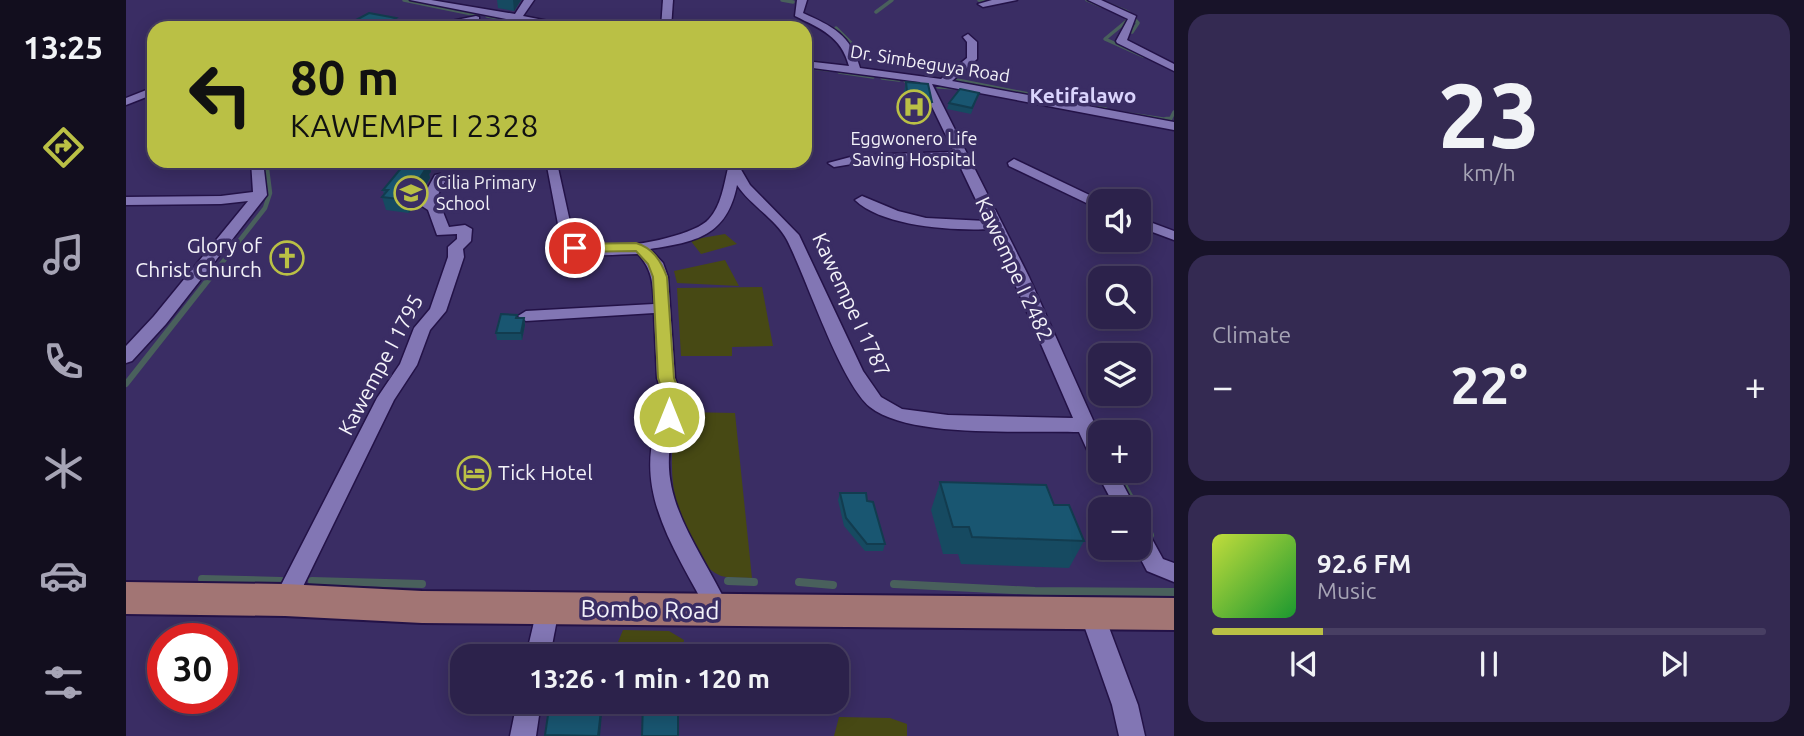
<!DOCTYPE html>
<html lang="en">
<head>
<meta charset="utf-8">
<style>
	body { margin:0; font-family:Ubuntu,sans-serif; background:#342a52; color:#f1f3f6; height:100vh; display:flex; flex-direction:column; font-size:26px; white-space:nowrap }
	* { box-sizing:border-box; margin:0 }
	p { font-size:23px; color:#a6a4b5 }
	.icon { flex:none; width:38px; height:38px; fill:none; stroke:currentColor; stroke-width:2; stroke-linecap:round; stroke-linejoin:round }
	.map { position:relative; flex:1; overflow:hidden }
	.details { display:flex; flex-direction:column; gap:14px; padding:14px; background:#181329; width:630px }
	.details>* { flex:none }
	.banner { position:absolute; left:21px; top:21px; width:665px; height:147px; border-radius:21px; box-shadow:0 4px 18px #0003,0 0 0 2px #483f63; background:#bac045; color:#111; overflow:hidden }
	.buttons { position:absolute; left:962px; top:189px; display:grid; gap:14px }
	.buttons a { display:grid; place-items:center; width:63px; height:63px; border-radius:14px; background:#2c224b; box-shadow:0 4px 18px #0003,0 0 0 2px #483f63; font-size:35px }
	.speed { position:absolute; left:21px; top:623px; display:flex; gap:14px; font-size:35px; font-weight:700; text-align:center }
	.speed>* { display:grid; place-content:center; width:91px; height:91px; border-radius:50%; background:#2c224b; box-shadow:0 4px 18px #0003,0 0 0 2px #483f63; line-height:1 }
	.speed .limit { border:10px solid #d22; background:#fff; color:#111 }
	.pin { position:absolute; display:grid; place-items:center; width:60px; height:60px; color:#fff; margin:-30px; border:4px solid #fff; border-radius:50%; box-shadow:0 2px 7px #0007 }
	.me { position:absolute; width:77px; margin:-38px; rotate:0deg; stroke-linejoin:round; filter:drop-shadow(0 0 5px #0008) }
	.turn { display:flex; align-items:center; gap:24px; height:147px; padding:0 28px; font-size:32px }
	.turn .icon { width:91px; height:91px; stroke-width:2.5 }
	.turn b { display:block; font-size:49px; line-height:60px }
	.big { font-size:52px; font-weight:600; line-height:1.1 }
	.details .tile { flex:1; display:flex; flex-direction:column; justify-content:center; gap:10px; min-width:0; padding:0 24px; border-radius:21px; background:#342a52 }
	.details .dial { align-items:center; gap:0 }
	.dial b { font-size:91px; line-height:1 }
	.song { display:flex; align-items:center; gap:21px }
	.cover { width:84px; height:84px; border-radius:10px; background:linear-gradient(135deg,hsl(70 70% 55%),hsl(130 70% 35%)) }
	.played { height:7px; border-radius:4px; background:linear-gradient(90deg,#bac045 20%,#483f63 20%) }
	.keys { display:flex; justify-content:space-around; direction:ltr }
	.heat { display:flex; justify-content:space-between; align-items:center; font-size:38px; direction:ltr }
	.trip { position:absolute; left:324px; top:644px; width:399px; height:70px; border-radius:21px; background:#2c224b; box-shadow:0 4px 18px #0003,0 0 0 2px #483f63; font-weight:600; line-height:70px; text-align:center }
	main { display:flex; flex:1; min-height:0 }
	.tabs { display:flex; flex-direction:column; width:126px; justify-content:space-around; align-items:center; background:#120e1e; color:#a6a4b5 }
	.tabs .icon { width:49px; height:49px }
	.tabs .current { color:#bac045 }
	.tabs b { font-size:32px; color:#f1f3f6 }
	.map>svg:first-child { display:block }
</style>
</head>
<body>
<main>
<nav class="tabs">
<b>13:25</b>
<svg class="icon current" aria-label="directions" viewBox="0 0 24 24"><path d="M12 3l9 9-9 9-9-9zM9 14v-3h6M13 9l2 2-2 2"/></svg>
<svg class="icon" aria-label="music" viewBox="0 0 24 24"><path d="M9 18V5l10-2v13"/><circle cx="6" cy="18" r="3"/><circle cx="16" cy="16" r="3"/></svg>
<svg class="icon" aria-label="phone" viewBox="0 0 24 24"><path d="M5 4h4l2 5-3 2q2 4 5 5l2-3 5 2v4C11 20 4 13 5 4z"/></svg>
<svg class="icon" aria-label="climate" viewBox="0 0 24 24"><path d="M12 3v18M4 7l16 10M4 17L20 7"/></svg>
<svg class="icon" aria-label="car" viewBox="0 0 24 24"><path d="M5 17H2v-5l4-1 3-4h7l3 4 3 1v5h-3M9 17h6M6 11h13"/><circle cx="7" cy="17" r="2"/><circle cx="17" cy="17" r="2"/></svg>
<svg class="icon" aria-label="filters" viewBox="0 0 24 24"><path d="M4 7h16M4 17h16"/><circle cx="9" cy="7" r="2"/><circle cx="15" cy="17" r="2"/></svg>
</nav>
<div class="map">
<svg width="1048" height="736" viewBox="0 0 1048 736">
	<rect width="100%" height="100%" fill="#3a2d64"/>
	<g fill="#474914">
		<path d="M599,234L611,244L575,254L564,240Z"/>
		<path d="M599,260L613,286L551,283L548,271Z"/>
		<path d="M636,287L647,346L606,347V356H555L551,288Z"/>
		<path d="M557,412L609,413L626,578C617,577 601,579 593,575C549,554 533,450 557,412Z"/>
		<path d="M497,630L543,631L558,640L555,656H504L492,642Z"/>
		<path d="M713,717L764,718L781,724V736H708Z"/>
	</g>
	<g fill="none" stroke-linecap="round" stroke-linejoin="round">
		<g stroke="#49605c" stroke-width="3.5">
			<path d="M278,0L351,15"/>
			<path d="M656,0L667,2"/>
			<path d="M853,0L861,3L874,0"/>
			<path d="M961,0L975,6"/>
			<path d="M973,0L1002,12L1012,23L1006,32"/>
			<path d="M750,12L766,0"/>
			<path d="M361,16L383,20"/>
			<path d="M1000,18L1002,20L979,39L1017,56"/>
			<path d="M390,21L430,28"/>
			<path d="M425,22L463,28"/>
			<path d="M710,28L725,43L731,61"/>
			<path d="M679,67L703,70"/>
			<path d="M713,72L747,77"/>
			<path d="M756,78L773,80"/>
			<path d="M826,79L928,99"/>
			<path d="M779,81L796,83"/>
			<path d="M812,87L831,88"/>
			<path d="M937,101L980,109"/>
			<path d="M996,113L1044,120L1048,112"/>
		</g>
		<g stroke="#49605c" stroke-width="4.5">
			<path d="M1040,119H1044"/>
			<path d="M85,277L139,208L144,193L140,161"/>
		</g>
		<g stroke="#49605c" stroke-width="6">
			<path d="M0,384L86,275"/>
			<path d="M990,471L993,477"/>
		</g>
		<g stroke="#49605c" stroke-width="8">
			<path d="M992,476L1010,509"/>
			<path d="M1013,515L1024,535"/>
			<path d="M76,579L155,581"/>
			<path d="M186,581L296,584"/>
			<path d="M602,581L628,582"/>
			<path d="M673,582L707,585"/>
			<path d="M768,584L909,591L1048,592"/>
		</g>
		<defs>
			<g id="street">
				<path d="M284,0H305L389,14L398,0H408L397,16L458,28H436L391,21Z"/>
				<path d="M537,0H547L545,28H535Z"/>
				<path d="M671,0H681L677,13C706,26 725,35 734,68L815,79L841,58V42L837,37L842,34L851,42V59L826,81L1048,122V130L806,84L903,277L975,438V471H990L1010,509H990L970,471L973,467L968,465L953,432C901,430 784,439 744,407C714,382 681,279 661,240C650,219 624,205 611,185C601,236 570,242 524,249L537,263L542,277L549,378L558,404C516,486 571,539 604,611L601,618L593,621L585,618C549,548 498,483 540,404L531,378L528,313L400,321L392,316L400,311L528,304C527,283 526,269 512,254C488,254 456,260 436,245L420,161L431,163L448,240C469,256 566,239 583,219C595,206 598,185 602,168L598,161H610L624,185L673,235L737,371L755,397L776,409L822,415L947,418L865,229C828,231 757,227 729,200L736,196L772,211L800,218L860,221L831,160L732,163L708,167L702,163L732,155L828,152L794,82L679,67V61L723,66C715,36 695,29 669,16Z"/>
				<path d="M866,0H891L857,7L852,4Z"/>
				<path d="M962,0H975L1010,16L1001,40L1048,64V71L991,43L990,41L1002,19Z"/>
				<path d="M350,16L353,17V21L314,28H291Z"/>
				<path d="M28,87V94L0,105V98Z"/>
				<path d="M888,159L976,201L975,210L883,166L882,163Z"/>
				<path d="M125,161H137L141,195L40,324L6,361L0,363V346L28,316L122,201L95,204L0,205V197L95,196L127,192Z"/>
				<path d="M314,174L321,178L308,202L315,207L323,227L339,225L346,229L345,241L337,249L338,257L320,311L304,330L291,365L268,400L167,607L159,610L151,607L148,600L151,593L251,398L274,364L288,328L304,309L322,257V247L331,239V234L311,235L302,210L293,204L309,175Z"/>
				<path d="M1013,218L1048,231V240L1013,227Z"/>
				<path d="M1013,527L1021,530L1037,559L1048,563V582L1021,571L1009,548H1013Z"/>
				<path d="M422,599L430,602L433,609L424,656H400L411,609L414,602Z"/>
				<path d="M966,604L974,607L978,614L1012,705L1019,736H993L986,705L954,614L958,607Z"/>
				<path d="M391,702H415L410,736H384Z"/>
			</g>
			<path id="primary" d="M0,582L159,584L296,591L1048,598V630L296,623L159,616L0,614Z"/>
		</defs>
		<use href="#street" stroke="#231247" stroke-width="3"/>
		<use href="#primary" stroke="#231247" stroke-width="4"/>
		<use href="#street" fill="#8276b4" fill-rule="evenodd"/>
		<use href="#primary" fill="#a27574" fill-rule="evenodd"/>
	</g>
	<g fill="#164a61">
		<path d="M371,0H395L388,11L372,8Z"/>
		<path d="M780,82L806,102L802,119L779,118L776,100Z"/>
		<path d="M853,93L845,114L821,109L823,103Z"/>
		<path d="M305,172L303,174L304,178L283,213L260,210L256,197L258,195L257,190Z"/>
		<path d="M391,315V318H398L399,325L396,340H371L370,333Z"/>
		<path d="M814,482L928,505L958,541L943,568L835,564L832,554H817L805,510Z"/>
		<path d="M714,493L741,501L759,544L757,551H739L718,526L712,500Z"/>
	</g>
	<g fill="#123c4f">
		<path d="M387,0H395L388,11Z"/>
		<path d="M270,18L271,24L263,28H252Z"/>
		<path d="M301,161H303L305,172L303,174L304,178L283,213L280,200L298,165Z"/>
		<path d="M398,318L399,325L396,340L395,333Z"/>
		<path d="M476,702H477L474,736H472Z"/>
	</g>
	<g fill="#195671" stroke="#123c4f" stroke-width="2">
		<path d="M243,13L270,18L252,28H215Z"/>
		<path d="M780,82L802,84L806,102L782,100Z"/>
		<path d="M834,89L853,93L846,108L823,103Z"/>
		<path d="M281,161H301L298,165H302L280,200L256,197L262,190H257Z"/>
		<path d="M375,314L391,315L390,318H398L395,333H370Z"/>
		<path d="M814,482L920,485L928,505H943L958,541L846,537L843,527H827Z"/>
		<path d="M714,493H740L741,501L747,502L759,544H741L720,518Z"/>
		<path d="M424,702H476L472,736L419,735Z"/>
		<path d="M517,702H552V736H516Z"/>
	</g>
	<path fill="#bac045" stroke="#797d2d" stroke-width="2" d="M510,243C527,248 535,261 541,277L548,378L558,404L549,421L543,423L534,417L541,404L532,378L527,277L522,264L510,251L449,252L442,248L449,244Z"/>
	<defs>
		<symbol id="hospital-ring" viewBox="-11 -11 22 22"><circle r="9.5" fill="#3a2d64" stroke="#bac045" stroke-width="1.5"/><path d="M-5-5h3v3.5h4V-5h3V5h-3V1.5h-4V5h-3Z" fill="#bac045"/></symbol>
		<symbol id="school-ring" viewBox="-11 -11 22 22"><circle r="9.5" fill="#3a2d64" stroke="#bac045" stroke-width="1.5"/><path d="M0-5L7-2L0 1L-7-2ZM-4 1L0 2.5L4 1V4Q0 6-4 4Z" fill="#bac045"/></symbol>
		<symbol id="church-ring" viewBox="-11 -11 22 22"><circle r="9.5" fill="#3a2d64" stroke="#bac045" stroke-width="1.5"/><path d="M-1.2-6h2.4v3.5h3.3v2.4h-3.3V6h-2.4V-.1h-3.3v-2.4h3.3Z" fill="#bac045"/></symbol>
		<symbol id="hotel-ring" viewBox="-11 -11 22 22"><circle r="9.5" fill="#3a2d64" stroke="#bac045" stroke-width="1.5"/><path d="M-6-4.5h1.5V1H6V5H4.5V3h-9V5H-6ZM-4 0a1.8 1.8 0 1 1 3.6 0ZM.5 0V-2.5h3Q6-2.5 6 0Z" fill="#bac045"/></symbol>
	</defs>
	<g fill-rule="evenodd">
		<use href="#hospital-ring" x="769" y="88" width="38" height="38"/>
		<use href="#school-ring" x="266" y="174" width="38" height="38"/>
		<use href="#church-ring" x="142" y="239" width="38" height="38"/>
		<use href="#hotel-ring" x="329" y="454" width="38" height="38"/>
	</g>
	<g text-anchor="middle" stroke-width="7" stroke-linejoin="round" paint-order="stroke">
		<g font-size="18" fill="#f3f2f9" stroke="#3a2d64">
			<text transform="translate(804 64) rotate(9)" y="6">Dr. Simbeguya Road</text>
		</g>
		<g font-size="18" fill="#f3f2f9" stroke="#3a2d64">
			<text x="788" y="145">Eggwonero Life<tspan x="788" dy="21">Saving Hospital</tspan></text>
			<text x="310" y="189" text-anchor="start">Cilia Primary<tspan x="310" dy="21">School</tspan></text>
		</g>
		<g font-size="21" font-weight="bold" fill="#dad4fd" stroke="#3a2d64">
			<text x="957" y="103">Ketifalawo</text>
		</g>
		<g font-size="21" fill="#f3f2f9" stroke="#3a2d64" text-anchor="end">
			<text x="136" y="253">Glory of<tspan x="136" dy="24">Christ Church</tspan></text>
			<text x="372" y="480" text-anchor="start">Tick Hotel</text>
		</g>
		<g font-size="21" fill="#f3f2f9" stroke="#3a2d64">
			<text transform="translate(888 269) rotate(65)" y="7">Kawempe I 2482</text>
			<text transform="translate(725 305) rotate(65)" y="7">Kawempe I 1787</text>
			<text transform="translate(255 365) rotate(-62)" y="7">Kawempe I 1795</text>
		</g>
		<g font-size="24" fill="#f3f2f9" stroke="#3a2d64">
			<text transform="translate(524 610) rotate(1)" y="8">Bombo Road</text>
		</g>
	</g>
</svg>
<div class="buttons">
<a><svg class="icon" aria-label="sound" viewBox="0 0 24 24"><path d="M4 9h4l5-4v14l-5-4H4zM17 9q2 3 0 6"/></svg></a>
<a><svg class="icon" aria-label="search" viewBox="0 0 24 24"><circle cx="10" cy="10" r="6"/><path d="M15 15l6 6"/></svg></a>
<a><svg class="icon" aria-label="layers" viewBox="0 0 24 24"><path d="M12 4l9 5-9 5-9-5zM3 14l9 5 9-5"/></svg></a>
<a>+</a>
<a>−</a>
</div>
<div class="speed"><div class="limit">30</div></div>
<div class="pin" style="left:449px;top:248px;background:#d93025"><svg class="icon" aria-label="arrive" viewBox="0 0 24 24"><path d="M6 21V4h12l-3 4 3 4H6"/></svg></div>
<svg class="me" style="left:543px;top:417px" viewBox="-20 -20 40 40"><circle r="17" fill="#bac045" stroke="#fff" stroke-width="3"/><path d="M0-11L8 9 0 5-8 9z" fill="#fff"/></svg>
<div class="trip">13:26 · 1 min · 120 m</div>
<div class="banner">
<div class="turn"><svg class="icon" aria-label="left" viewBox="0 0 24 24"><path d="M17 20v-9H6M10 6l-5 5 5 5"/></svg><div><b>80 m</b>KAWEMPE I 2328</div></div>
</div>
</div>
<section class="details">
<div class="tile dial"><b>23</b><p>km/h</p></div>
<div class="tile"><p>Climate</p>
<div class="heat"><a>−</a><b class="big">22°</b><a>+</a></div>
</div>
<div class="tile">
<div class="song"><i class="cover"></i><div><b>92.6 FM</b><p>Music</p></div></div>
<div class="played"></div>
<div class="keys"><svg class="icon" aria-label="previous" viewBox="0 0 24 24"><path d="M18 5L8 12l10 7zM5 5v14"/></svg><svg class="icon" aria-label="pause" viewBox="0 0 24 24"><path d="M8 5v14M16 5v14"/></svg><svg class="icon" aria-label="next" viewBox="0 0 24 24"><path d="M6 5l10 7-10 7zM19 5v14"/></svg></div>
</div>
</section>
</main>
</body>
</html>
